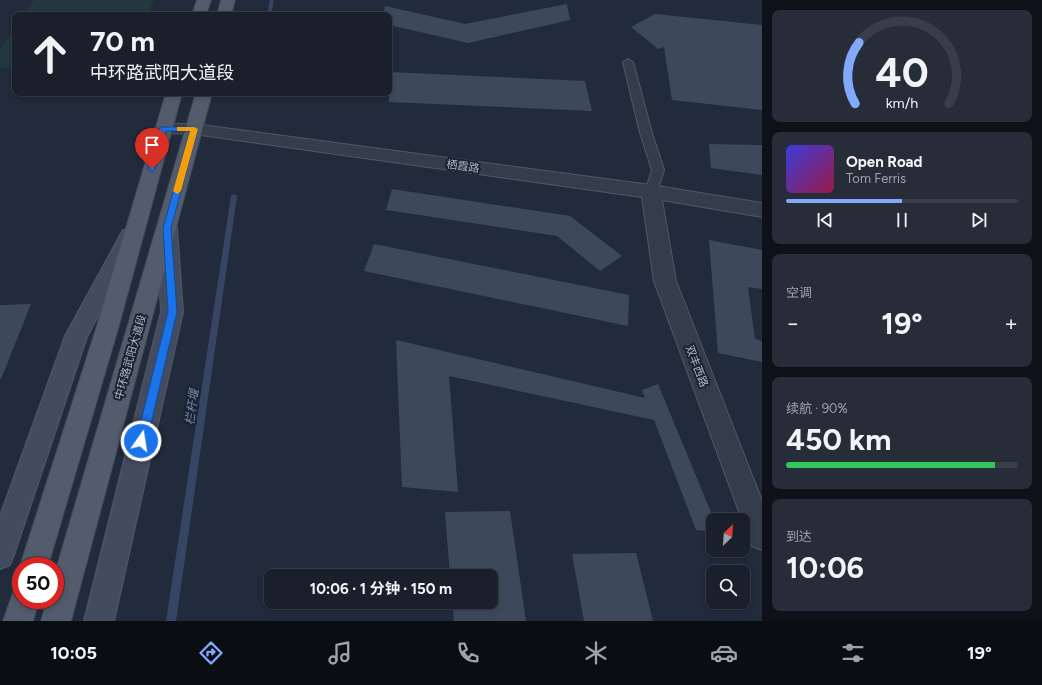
<!DOCTYPE html>
<html lang="zh">
<head>
<meta charset="utf-8">
<style>
	body { margin:0; font-family:Figtree,"Noto Sans SC",sans-serif; background:#262d38; color:#f1f3f6; height:100vh; display:flex; flex-direction:column; font-size:15px; white-space:nowrap }
	* { box-sizing:border-box; margin:0 }
	p { font-size:13px; color:#9fa3a9 }
	.icon { flex:none; width:22px; height:22px; fill:none; stroke:currentColor; stroke-width:2; stroke-linecap:round; stroke-linejoin:round }
	.map { position:relative; flex:1; overflow:hidden }
	.side { display:flex; flex-direction:column; gap:10px; padding:10px; background:#0e1218; width:280px }
	.side>* { flex:none }
	.top-card { position:absolute; left:12px; top:12px; width:380px; height:84px; border-radius:8px; box-shadow:0 2px 6px #0003,0 0 0 1px #373e48; background:#19202c; color:#f1f3f6; overflow:hidden }
	.needle { width:26px; rotate:25deg }
	.buttons { position:absolute; left:706px; top:513px; display:grid; gap:8px }
	.buttons a { display:grid; place-items:center; width:44px; height:44px; border-radius:8px; background:#19202c; box-shadow:0 2px 6px #0003,0 0 0 1px #373e48; font-size:20px }
	.speed { position:absolute; left:12px; top:557px; display:flex; gap:8px; font-size:20px; font-weight:700; text-align:center }
	.speed>* { display:grid; place-content:center; width:52px; height:52px; border-radius:50%; background:#19202c; box-shadow:0 2px 6px #0003,0 0 0 1px #373e48; line-height:1 }
	.speed .limit { border:6px solid #d22; background:#fff; color:#111 }
	.pin { position:absolute; display:grid; place-items:center; width:34px; height:34px; color:#fff; margin:-41px -17px; border-radius:50% 50% 50% 0; rotate:-45deg; box-shadow:0 0 4px #0007 }
	.pin .icon { rotate:45deg }
	.me { position:absolute; width:44px; margin:-22px; rotate:13deg; stroke-linejoin:round; filter:drop-shadow(0 0 3px #0008) }
	.turn { display:flex; align-items:center; gap:14px; height:84px; padding:0 12px; font-size:18px }
	.turn .icon { width:52px; height:52px; stroke-width:2.5 }
	.turn b { display:block; font-size:28px; line-height:34px }
	.big { font-size:30px; font-weight:700; line-height:1.1 }
	.side .widget { flex:1; display:flex; flex-direction:column; justify-content:center; gap:6px; min-width:0; padding:0 14px; border-radius:8px; background:#262d38 }
	.side .dial { align-items:center; gap:0 }
	.dial svg { height:104px; overflow:visible; fill:none; stroke:#373e48; stroke-width:7; stroke-linecap:round; text-anchor:middle }
	.dial text { fill:#f1f3f6; stroke:none }
	.song { display:flex; align-items:center; gap:12px }
	.cover { width:48px; height:48px; border-radius:6px; background:linear-gradient(135deg,hsl(240 70% 55%),hsl(340 70% 35%)) }
	.played { height:4px; border-radius:2px; background:linear-gradient(90deg,#82a9fb 50%,#373e48 50%) }
	.keys { display:flex; justify-content:space-around; direction:ltr }
	.heat { display:flex; justify-content:space-between; align-items:center; font-size:22px; direction:ltr }
	.charge { height:6px; border-radius:3px; background:linear-gradient(90deg,#34c759 90%,#373e48 0) }
	.trip { position:absolute; left:264px; top:569px; width:234px; height:40px; border-radius:8px; background:#19202c; box-shadow:0 2px 6px #0003,0 0 0 1px #373e48; font-weight:700; line-height:40px; text-align:center }
	.dock { display:flex; height:64px; justify-content:space-around; align-items:center; background:#0a0d12; color:#9fa3a9 }
	.dock .icon { width:28px; height:28px }
	.dock .active { color:#82a9fb }
	.dock b { font-size:18px; color:#f1f3f6 }
	main { display:flex; flex:1; min-height:0 }
	.map>svg:first-child { display:block }
</style>
</head>
<body>
<main>
<div class="map">
<svg width="762" height="621" viewBox="0 0 762 621">
	<rect width="100%" height="100%" fill="#212b3b"/>
	<g fill="#23383c">
		<path d="M34,0H154L147,15H23Z"/>
		<path d="M15,27V68H0V49Z"/>
	</g>
	<g fill="none" stroke-linecap="round" stroke-linejoin="round">
		<g fill="#354563" fill-rule="evenodd">
			<path d="M270,0H274L271,15H267Z"/>
			<path d="M234,194L237,196L176,621H166L231,196Z"/>
		</g>
	</g>
	<g fill="#3d495b">
		<path d="M567,4L570,20L468,43L389,25V15H383L385,6L465,24Z"/>
		<path d="M655,14L762,25V110L672,100L664,47L658,49L631,27Z"/>
		<path d="M389,72L585,81L592,111L389,102Z"/>
		<path d="M709,144L762,145V175L711,168Z"/>
		<path d="M392,189L570,216L622,256L600,271L557,236L386,210Z"/>
		<path d="M709,240L762,250V289L748,287L755,339L762,341V362L718,353Z"/>
		<path d="M374,244L629,295L628,326L364,271Z"/>
		<path d="M31,304L1,379L0,378V305Z"/>
		<path d="M396,340L645,398L642,390L658,384L713,517V532L696,530L654,420L449,376L458,492L402,487Z"/>
		<path d="M510,511L526,621H454L452,602H491V576H450L445,512Z"/>
		<path d="M636,553L653,621H584L572,554Z"/>
	</g>
	<g fill="none" stroke-linecap="round" stroke-linejoin="round">
		<defs>
			<path id="service" d="M628,59L633,62L652,133L664,170L657,192L655,195H647L645,192L652,170L640,133L623,62Z"/>
			<path id="minor" d="M163,124H194L651,185L762,203V217L662,200L676,281L762,501V550L752,546L748,536L654,281L642,197L194,134L157,133L154,129L157,125Z"/>
			<g id="secondary">
				<path d="M167,221L174,223L177,228L183,312L114,621H84L161,312L157,228L160,223Z"/>
				<path d="M130,228L137,230L140,235L87,337L14,555L10,565L0,569V516L65,336L123,230Z"/>
			</g>
			<g id="primary">
				<path d="M197,0H211L206,15H192Z"/>
				<path d="M221,0H235L231,15H217Z"/>
				<path d="M166,93H182L118,329L48,566H21V569L20,566L96,329Z"/>
				<path d="M196,93H212L71,621H41L47,600H55V573Z"/>
				<path d="M21,586V600H39L33,621H3L14,590Z"/>
			</g>
		</defs>
		<use href="#service" stroke="#505866" stroke-width="2"/>
		<use href="#minor" stroke="#505866" stroke-width="2"/>
		<use href="#secondary" stroke="#505866" stroke-width="2"/>
		<use href="#primary" stroke="#3e4654" stroke-width="2"/>
		<use href="#service" fill="#353d4b" fill-rule="evenodd"/>
		<use href="#minor" fill="#353d4b" fill-rule="evenodd"/>
		<use href="#secondary" fill="#434c5f" fill-rule="evenodd"/>
		<use href="#primary" fill="#535c6c" fill-rule="evenodd"/>
	</g>
	<path fill="#1a73e8" stroke="#114b97" d="M160,127H194L198,129L171,228L177,312L147,441L145,445L141,446L138,445L136,441L168,312L163,228L190,131H166L155,169L152,172L148,169Z"/>
	<path fill="#f59e0b" d="M177,127H194L198,129L181,191L177,194L173,191L190,131H177Z"/>
	<g text-anchor="middle" stroke-width="4" stroke-linejoin="round" paint-order="stroke">
		<g font-size="11" fill="#b0b8c7" stroke="#1b2230">
			<text transform="translate(463 166) rotate(8)" y="4">栖霞路</text>
			<text transform="translate(130 357) rotate(-74)" y="4">中环路武阳大道段</text>
			<text transform="translate(697 366) rotate(69)" y="4">双丰西路</text>
		</g>
		<g font-size="12" font-style="italic" fill="#778cb0" stroke="#1b2230">
			<text transform="translate(192 407) rotate(-82)" y="4">栏杆堰</text>
		</g>
	</g>
</svg>
<div class="buttons">
<a><svg class="needle" viewBox="-14 -14 28 28"><path d="M0-13l5 13h-10z" fill="#e53935"/><path d="M0 13l5-13h-10z" fill="#9fa3a9"/></svg></a>
<a><svg class="icon" aria-label="search" viewBox="0 0 24 24"><circle cx="10" cy="10" r="6"/><path d="M15 15l6 6"/></svg></a>
</div>
<div class="speed"><div class="limit">50</div></div>
<div class="pin" style="left:152px;top:169px;background:#d93025"><svg class="icon" aria-label="arrive" viewBox="0 0 24 24"><path d="M6 21V4h12l-3 4 3 4H6"/></svg></div>
<svg class="me" style="left:141px;top:441px" viewBox="-20 -20 40 40"><circle r="17" fill="#1a73e8" stroke="#fff" stroke-width="3"/><path d="M0-11L8 9 0 5-8 9z" fill="#fff"/></svg>
<div class="trip">10:06 · 1 分钟 · 150 m</div>
<div class="top-card">
<div class="turn"><svg class="icon" aria-label="ahead" viewBox="0 0 24 24"><path d="M12 20V5M6 11l6-6 6 6"/></svg><div><b>70 m</b>中环路武阳大道段</div></div>
</div>
</div>
<section class="side">
<div class="widget dial"><svg viewBox="0 0 100 80">
<path d="M14 69A42 42 0 1 1 86 69"/>
<path d="M14 69A42 42 0 0 1 17 22" stroke="#82a9fb"/>
<text x="50" y="56" font-size="32" font-weight="700">40</text>
<text x="50" y="72" font-size="11">km/h</text>
</svg></div>
<div class="widget">
<div class="song"><i class="cover"></i><div><b>Open Road</b><p>Tom Ferris</p></div></div>
<div class="played"></div>
<div class="keys"><svg class="icon" aria-label="previous" viewBox="0 0 24 24"><path d="M18 5L8 12l10 7zM5 5v14"/></svg><svg class="icon" aria-label="pause" viewBox="0 0 24 24"><path d="M8 5v14M16 5v14"/></svg><svg class="icon" aria-label="next" viewBox="0 0 24 24"><path d="M6 5l10 7-10 7zM19 5v14"/></svg></div>
</div>
<div class="widget"><p>空调</p>
<div class="heat"><a>−</a><b class="big">19°</b><a>+</a></div>
</div>
<div class="widget"><p>续航 · 90%</p><b class="big">450 km</b><div class="charge"></div></div>
<div class="widget"><p>到达</p><b class="big">10:06</b></div>
</section>
</main>
<nav class="dock">
<b>10:05</b>
<svg class="icon active" aria-label="directions" viewBox="0 0 24 24"><path d="M12 3l9 9-9 9-9-9zM9 14v-3h6M13 9l2 2-2 2"/></svg>
<svg class="icon" aria-label="music" viewBox="0 0 24 24"><path d="M9 18V5l10-2v13"/><circle cx="6" cy="18" r="3"/><circle cx="16" cy="16" r="3"/></svg>
<svg class="icon" aria-label="phone" viewBox="0 0 24 24"><path d="M5 4h4l2 5-3 2q2 4 5 5l2-3 5 2v4C11 20 4 13 5 4z"/></svg>
<svg class="icon" aria-label="climate" viewBox="0 0 24 24"><path d="M12 3v18M4 7l16 10M4 17L20 7"/></svg>
<svg class="icon" aria-label="car" viewBox="0 0 24 24"><path d="M5 17H2v-5l4-1 3-4h7l3 4 3 1v5h-3M9 17h6M6 11h13"/><circle cx="7" cy="17" r="2"/><circle cx="17" cy="17" r="2"/></svg>
<svg class="icon" aria-label="filters" viewBox="0 0 24 24"><path d="M4 7h16M4 17h16"/><circle cx="9" cy="7" r="2"/><circle cx="15" cy="17" r="2"/></svg>
<b>19°</b>
</nav>
</body>
</html>
